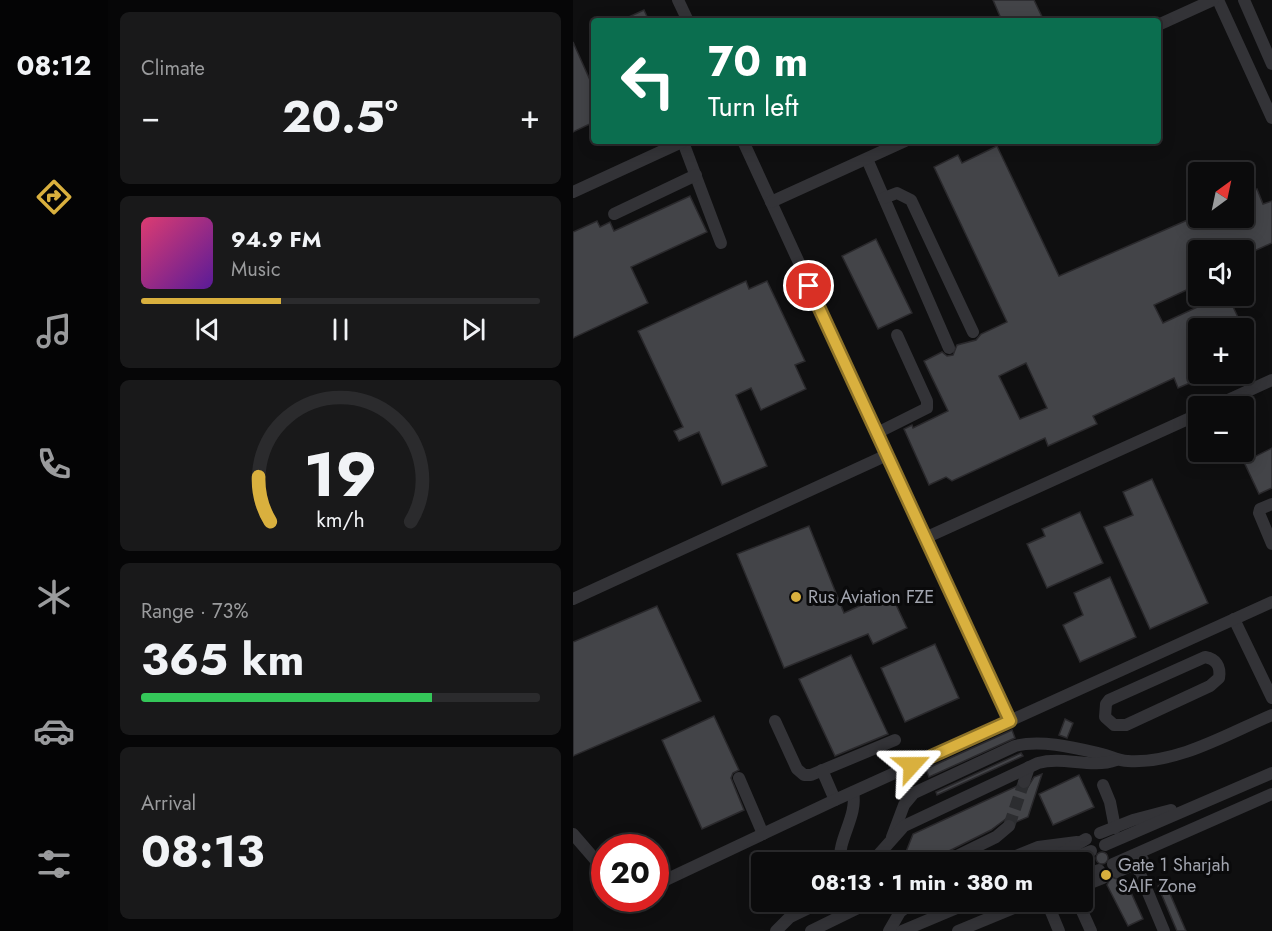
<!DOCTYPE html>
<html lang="en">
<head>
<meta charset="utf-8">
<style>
	body { margin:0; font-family:Jost,sans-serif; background:#19191a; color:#f1f3f6; height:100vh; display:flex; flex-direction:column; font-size:22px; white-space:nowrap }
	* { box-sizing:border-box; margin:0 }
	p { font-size:20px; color:#9a9b9d }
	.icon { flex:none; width:33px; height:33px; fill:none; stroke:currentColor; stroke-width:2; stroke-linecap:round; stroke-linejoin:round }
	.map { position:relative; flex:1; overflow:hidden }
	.drawer { display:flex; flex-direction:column; gap:12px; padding:12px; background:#060607; width:465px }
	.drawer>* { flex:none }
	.banner { position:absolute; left:18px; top:18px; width:570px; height:126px; border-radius:6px; box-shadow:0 3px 15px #0003,0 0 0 2px #2b2b2d; background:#0b6e4f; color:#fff; overflow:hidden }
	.needle { width:39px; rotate:33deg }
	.fabs { position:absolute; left:615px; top:162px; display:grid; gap:12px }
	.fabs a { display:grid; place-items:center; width:66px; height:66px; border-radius:6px; background:#0b0b0c; box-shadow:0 3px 15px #0003,0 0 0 2px #2b2b2d; font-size:30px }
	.speed { position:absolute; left:18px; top:834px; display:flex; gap:12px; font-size:30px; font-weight:700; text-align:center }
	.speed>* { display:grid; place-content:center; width:78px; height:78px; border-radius:50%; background:#0b0b0c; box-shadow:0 3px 15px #0003,0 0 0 2px #2b2b2d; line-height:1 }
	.speed .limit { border:9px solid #d22; background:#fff; color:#111 }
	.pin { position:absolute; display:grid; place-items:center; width:51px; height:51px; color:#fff; margin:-26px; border:3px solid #fff; border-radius:50%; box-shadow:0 2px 6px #0007 }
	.me { position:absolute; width:66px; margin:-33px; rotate:66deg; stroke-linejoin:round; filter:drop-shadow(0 0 4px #0008) }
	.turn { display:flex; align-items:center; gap:21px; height:126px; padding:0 18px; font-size:27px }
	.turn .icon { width:78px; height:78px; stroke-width:2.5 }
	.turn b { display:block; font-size:42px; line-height:51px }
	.big { font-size:45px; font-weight:700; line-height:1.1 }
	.drawer .card { flex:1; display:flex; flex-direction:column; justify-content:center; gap:9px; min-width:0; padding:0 21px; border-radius:9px; background:#19191a }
	.drawer .dial { align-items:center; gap:0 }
	.dial svg { height:156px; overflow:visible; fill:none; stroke:#2b2b2d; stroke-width:7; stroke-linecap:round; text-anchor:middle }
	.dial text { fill:#f1f3f6; stroke:none }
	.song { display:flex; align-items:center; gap:18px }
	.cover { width:72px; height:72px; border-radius:9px; background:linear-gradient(135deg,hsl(340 70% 55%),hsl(270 70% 35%)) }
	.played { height:6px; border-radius:3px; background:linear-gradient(90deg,#d9b03e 35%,#2b2b2d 35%) }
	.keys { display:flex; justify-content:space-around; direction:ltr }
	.heat { display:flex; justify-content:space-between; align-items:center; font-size:33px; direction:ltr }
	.charge { height:9px; border-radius:4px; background:linear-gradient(90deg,#34c759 73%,#2b2b2d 0) }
	.trip { position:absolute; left:178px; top:852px; width:342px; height:60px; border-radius:6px; background:#0b0b0c; box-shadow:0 3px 15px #0003,0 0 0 2px #2b2b2d; font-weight:700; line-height:60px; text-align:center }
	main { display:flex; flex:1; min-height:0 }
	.menu { display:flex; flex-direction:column; width:108px; justify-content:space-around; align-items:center; background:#040405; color:#9a9b9d }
	.menu .icon { width:42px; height:42px }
	.menu .active { color:#d9b03e }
	.menu b { font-size:27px; color:#f1f3f6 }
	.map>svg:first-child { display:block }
</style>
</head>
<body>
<main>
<nav class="menu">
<b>08:12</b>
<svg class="icon active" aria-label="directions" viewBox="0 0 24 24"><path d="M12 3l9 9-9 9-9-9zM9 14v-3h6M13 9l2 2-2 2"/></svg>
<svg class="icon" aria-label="music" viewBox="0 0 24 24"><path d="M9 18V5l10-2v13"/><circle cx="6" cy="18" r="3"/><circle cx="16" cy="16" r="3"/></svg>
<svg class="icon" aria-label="phone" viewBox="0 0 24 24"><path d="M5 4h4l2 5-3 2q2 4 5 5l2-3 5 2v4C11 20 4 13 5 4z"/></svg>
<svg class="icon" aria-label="climate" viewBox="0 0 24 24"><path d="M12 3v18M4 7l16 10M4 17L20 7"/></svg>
<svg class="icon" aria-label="car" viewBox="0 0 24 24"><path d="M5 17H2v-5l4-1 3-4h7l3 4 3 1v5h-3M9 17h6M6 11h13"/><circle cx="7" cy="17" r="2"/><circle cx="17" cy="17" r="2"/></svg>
<svg class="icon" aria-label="filters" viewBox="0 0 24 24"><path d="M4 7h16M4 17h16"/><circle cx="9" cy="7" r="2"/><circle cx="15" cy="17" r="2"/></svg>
</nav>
<section class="drawer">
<div class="card"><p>Climate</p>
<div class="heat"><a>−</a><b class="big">20.5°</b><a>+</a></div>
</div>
<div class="card">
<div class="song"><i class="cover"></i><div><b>94.9 FM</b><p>Music</p></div></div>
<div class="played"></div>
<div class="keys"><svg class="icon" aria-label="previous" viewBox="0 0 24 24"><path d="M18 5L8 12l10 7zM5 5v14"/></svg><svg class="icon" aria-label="pause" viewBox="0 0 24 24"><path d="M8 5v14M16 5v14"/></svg><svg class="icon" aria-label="next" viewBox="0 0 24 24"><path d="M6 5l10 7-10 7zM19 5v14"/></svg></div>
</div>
<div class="card dial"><svg viewBox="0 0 100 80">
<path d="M14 69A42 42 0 1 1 86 69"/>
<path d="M14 69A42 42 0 0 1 8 46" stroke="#d9b03e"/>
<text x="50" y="56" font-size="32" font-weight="700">19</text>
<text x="50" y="72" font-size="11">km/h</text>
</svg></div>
<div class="card"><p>Range · 73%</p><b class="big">365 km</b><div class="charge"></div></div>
<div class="card"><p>Arrival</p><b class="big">08:13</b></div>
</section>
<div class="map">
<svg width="699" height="931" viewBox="0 0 699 931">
	<rect width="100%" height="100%" fill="#0f0f10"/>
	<g fill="#434448" stroke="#2a292c" stroke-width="1.5" fill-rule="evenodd">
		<path d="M420,0H461L471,21H429Z"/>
		<path d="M71,10L76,21H47Z"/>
		<path d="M0,42L21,89V122L0,132Z"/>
		<path d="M424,146L486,276L626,215V218H670V195L684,189L690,204L699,201V243L670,256V250H626V276L618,280L620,287L581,305L590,323L648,296H655L670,328H626V379L605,388L601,378L520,416L524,424L475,446L472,438L379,481L373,477L356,485L331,429L339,425L340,428L375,411L351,361L369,352L374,356L380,355L384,345L403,340L408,334L434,322L361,167L385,155L389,163ZM453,363L474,408L447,419L426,376Z"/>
		<path d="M117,196L134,232L58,267L75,303L0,338V232L24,221L27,227L37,222L41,231Z"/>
		<path d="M303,239L339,313L305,329L269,256Z"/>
		<path d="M173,281L176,289L194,281L232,361L222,365L233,389L188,410L178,388L163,395L194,466L149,485L126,432L106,441L101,431L110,427L65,331Z"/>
		<path d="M699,448V488L686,494L671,462Z"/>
		<path d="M579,479L635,603L577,629L531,527L560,515L550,492Z"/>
		<path d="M507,512L530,563L474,588L454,544L472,536L469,529Z"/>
		<path d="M236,526L271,613L317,592L334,628L300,644L295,634L211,668L164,554Z"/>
		<path d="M537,577L563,637L507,662L490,625L510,615L501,593Z"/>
		<path d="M84,606L128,701L0,756V642Z"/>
		<path d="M362,644L386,698L332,722L308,668Z"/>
		<path d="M278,655L315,734L262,756L226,679Z"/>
		<path d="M141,716L166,770L160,773L158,778L171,810L129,829L89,740Z"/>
		<path d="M492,719L500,723L494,738L486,735Z"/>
		<path d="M439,730L442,738L356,777L353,769Z"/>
		<path d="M448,753L450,756L364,795L363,792Z"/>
		<path d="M469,774L455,817L443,822L434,818L418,830L354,862H329L340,834L444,786L453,790L461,777Z"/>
		<path d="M506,775L521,807L480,825L466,794Z"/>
		<circle cx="529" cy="858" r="6"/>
		<path d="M538,877L547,880L552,890L556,888L570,919L555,926L534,885Z"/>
		<path d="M592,882L613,931H604L585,886Z"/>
	</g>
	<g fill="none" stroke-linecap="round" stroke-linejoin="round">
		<path stroke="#2c2d30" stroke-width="12" stroke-dasharray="12 6" stroke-linecap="butt" d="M436,826L451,782"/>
		<g stroke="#333337" stroke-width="12">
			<path d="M105,0L115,21"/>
			<path d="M645,0L699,118"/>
			<path d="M671,0L699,64"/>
			<path d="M585,25L640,0"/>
			<path d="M170,141L437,721"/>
			<path d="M110,142L148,243"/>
			<path d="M294,159L376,348"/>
			<path d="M0,192L111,141"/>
			<path d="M311,198L324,193L338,200L400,332"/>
			<path d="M198,202L332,141"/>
			<path d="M41,214L123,175"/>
			<path d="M642,406L699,380"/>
			<path d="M304,433L354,408V401L324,335"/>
			<path d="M699,504L687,509L686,513L699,544"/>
			<path d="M352,538L626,414"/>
			<path d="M0,599L314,455"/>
			<path d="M661,619L699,698"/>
			<path d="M632,657C643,659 648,666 646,678L637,686L553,725H541L532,717L533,704L536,700Z"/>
			<path d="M202,721L224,769L231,775H238L322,740"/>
			<path d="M249,770L262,800"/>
			<path d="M166,778L190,834"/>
			<path d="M451,782L456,767"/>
			<path d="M530,785L537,802L542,828"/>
			<path d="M527,833L560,820L598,810"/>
			<path d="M0,834L32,871"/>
			<path d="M319,837L331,805L341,793L442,746C468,739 503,748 529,754C538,756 545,761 555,761C605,764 654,734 699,715"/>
			<path d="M532,845L699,773"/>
			<path d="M267,862C265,838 285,816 280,792"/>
			<path d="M299,862L331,826L465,763C491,756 518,769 543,760"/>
			<path d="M372,862L423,837L436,826"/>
			<path d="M428,862L465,847L504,842"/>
			<path d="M474,862L513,839"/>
			<path d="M490,862L518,851"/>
			<path d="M540,864L699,794"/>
			<path d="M563,864L591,931"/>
			<path d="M544,872L570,860"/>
			<path d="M510,877L526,870"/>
			<path d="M82,885L262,800L699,602"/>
			<path d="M510,886L530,878"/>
			<path d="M474,902L486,931"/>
			<path d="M509,902V911L518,931"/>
			<path d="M203,931L217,917L248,902"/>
			<path d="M238,931L297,902"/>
			<path d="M316,931L327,912L340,902"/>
			<path d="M329,931L398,902"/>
			<path d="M385,931L455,902"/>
		</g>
	</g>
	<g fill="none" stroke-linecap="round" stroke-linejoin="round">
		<defs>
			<path id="route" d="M236,286L437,721L339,765"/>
		</defs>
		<use href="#route" stroke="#8d7228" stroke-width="15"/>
		<use href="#route" stroke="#d9b03e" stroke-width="10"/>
	</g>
	<g fill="#d9b03e" stroke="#0a0a0b" stroke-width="2">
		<circle cx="223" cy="597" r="6"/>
		<circle cx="533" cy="875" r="6"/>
	</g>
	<g text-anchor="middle" stroke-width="6" stroke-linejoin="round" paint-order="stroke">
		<g font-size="18" fill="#a2a5af" stroke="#0a0a0b" text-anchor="start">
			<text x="235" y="603">Rus Aviation FZE</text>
			<text x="545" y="871">Gate 1 Sharjah<tspan x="545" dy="21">SAIF Zone</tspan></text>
		</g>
	</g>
</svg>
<div class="fabs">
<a><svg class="needle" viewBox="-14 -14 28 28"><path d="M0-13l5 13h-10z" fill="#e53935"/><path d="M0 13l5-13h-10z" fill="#9a9b9d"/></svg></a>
<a><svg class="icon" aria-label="sound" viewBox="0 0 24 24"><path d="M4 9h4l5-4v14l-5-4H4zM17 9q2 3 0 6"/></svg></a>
<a>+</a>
<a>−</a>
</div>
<div class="speed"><div class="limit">20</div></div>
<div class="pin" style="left:236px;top:286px;background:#d93025"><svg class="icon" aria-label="arrive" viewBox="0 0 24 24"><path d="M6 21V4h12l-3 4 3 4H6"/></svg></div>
<svg class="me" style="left:339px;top:765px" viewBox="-20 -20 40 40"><path d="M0-17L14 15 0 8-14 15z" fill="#d9b03e" stroke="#fff" stroke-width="4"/></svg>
<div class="trip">08:13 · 1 min · 380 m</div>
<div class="banner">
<div class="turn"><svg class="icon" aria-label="left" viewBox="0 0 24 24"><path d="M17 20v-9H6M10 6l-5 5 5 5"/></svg><div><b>70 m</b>Turn left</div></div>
</div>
</div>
</main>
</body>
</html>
